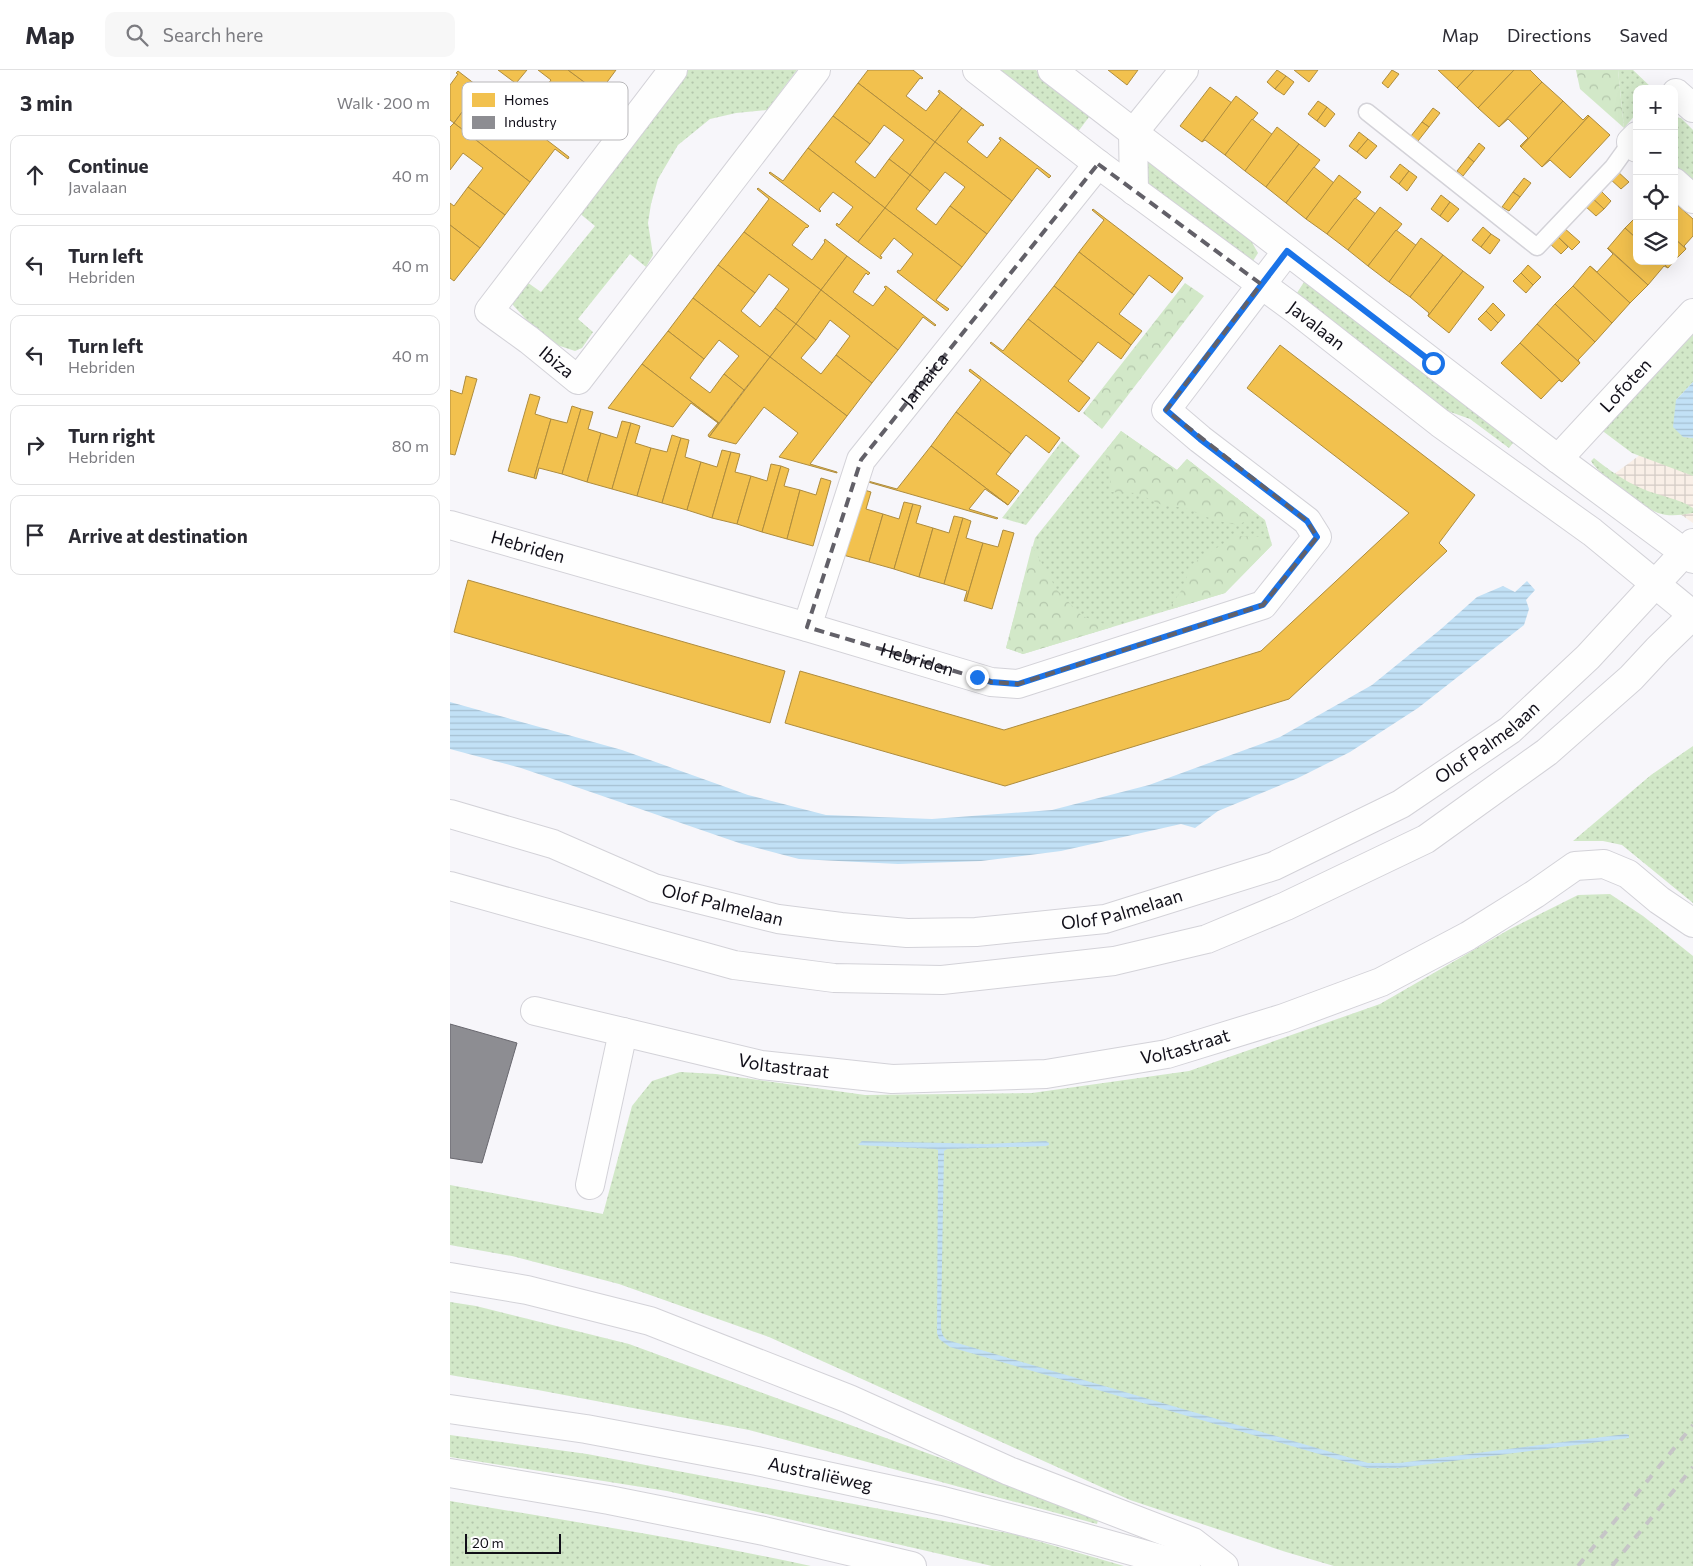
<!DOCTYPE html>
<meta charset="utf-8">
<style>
:root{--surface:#fff;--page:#f7f7f7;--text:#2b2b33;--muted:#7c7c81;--line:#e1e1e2}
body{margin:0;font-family:Commissioner,sans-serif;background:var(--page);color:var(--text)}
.controls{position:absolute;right:15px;top:15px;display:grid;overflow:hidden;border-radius:10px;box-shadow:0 5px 20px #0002}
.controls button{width:45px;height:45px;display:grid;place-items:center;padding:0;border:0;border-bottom:1px solid var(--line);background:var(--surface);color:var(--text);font:25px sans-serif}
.scale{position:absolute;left:15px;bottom:12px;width:96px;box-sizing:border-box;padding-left:5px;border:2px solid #110f19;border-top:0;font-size:14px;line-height:18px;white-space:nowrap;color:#110f19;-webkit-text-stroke:4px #fff;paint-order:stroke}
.stop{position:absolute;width:15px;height:15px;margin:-11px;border:4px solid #1a73e8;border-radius:50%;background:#fff}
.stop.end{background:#1a73e8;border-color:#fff;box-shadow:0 1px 5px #0008}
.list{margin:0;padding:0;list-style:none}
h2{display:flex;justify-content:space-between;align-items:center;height:65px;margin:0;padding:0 20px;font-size:21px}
h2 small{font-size:16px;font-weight:400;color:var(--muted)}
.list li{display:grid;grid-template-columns:32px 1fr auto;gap:15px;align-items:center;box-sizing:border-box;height:80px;margin:0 10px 10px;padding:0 10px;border:1px solid var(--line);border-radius:10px}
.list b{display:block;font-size:19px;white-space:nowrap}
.list p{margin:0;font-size:16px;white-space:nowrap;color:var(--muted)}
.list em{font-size:16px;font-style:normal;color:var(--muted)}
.icon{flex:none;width:28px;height:28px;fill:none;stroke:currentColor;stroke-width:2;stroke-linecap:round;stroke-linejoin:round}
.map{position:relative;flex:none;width:1243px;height:1496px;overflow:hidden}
header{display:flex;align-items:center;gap:30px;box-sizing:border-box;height:70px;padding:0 25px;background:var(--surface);border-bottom:1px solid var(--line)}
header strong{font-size:24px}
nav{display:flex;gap:28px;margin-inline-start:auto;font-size:18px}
.search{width:350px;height:45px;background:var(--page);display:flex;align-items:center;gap:12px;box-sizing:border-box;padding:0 18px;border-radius:10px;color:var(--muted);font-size:19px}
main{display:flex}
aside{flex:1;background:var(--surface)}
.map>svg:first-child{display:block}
.industrial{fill:url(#industrial-grid)}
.green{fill:url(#green-dots)}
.forest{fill:url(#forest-crowns)}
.water{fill:url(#water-rules)}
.homes{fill:#f2c14e;stroke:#ae8c3e}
.industry{fill:#8d8d92;stroke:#68676e}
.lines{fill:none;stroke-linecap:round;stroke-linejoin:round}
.lane-casing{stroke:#d3d2d8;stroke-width:19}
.street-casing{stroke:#d3d2d8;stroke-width:30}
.secondary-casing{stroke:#d3d2d8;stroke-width:30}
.primary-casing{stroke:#d3d2d8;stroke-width:30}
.lane{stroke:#fefefe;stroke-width:16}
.street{stroke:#fefefe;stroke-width:28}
.secondary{stroke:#fefefe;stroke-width:28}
.primary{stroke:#fefefe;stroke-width:28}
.rail{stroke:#c6c5c7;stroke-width:4;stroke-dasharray:9 9;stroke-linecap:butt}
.route{stroke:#1a73e8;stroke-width:6}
.marked{fill:none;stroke:#626068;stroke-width:4;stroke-dasharray:10 6;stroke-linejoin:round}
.labels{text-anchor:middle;stroke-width:5;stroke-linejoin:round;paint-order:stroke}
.street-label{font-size:18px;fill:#110f19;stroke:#fff}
.key{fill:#fff;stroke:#b8b7ba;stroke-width:1}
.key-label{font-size:14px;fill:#110f19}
</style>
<header>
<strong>Map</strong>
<div class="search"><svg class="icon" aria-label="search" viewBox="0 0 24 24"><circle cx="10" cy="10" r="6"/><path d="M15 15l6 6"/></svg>Search here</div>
<nav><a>Map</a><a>Directions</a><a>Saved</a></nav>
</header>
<main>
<aside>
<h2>3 min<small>Walk · 200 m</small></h2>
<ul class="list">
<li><svg class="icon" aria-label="ahead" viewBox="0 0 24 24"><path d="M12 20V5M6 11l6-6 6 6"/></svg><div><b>Continue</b><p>Javalaan</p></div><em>40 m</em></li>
<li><svg class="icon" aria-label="left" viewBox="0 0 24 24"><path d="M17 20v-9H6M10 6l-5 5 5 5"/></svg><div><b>Turn left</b><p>Hebriden</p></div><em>40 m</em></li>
<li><svg class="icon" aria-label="left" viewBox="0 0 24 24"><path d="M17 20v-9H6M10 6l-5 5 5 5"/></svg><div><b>Turn left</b><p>Hebriden</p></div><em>40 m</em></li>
<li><svg class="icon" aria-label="right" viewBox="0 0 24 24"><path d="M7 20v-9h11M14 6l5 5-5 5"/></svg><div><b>Turn right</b><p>Hebriden</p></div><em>80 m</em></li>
<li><svg class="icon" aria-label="arrive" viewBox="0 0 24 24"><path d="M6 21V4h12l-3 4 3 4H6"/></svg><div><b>Arrive at destination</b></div></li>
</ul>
</aside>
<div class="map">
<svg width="1243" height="1496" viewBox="0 0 1243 1496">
<defs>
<pattern id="industrial-grid" width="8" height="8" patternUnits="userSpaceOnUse" patternTransform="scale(1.25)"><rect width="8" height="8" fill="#f9efe7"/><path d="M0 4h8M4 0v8" fill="none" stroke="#d4ccc6"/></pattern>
<pattern id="green-dots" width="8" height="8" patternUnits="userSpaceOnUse" patternTransform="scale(1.25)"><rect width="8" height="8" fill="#d2e8c8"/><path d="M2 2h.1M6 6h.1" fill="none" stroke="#b3c6ab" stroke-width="1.8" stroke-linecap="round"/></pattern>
<pattern id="forest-crowns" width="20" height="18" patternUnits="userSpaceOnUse" patternTransform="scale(1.25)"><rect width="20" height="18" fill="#d2e8c8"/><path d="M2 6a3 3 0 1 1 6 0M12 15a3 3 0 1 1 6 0" fill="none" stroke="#b3c6ab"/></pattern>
<pattern id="water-rules" width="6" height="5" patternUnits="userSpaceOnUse" patternTransform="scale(1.25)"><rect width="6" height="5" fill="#c2e1f6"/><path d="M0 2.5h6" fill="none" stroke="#a6c0d2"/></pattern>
</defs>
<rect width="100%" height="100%" fill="#f7f6fa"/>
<polygon class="industrial" points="1243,346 1243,453 1220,437 1160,407"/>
<g class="green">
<polygon points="238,0 347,0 317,40 286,43 260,49 228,75 208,109 201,134 198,153 203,185 196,197 180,184 128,249 143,262 132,278 125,281 104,274 82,256 63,235 63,227 74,210 91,222 145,156 128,142"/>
<polygon points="546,0 586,0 642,43 627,63"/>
<polygon points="1168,0 1183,0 1203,19 1187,19 1187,43 1174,58"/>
<polygon points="1224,47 1231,48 1243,60 1243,117 1224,99"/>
<polygon points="688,82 792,155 808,183 803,191 795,191 700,119"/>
<polygon points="854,212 863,212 1067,368 1059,378 1020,349 981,335 845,226"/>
<polygon points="1243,260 1243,312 1226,330 1233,367 1243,368 1243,406 1182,383 1150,359"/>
<polygon points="671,361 727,400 737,389 815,450 822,475 775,523 573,584 556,578 585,468"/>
<polygon points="612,371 630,386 576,455 552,448"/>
<path d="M1144,388C1159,400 1174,411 1193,419C1209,426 1228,428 1243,438V443C1232,445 1219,447 1208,443C1192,437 1150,406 1141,391Z"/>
<polygon points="1243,676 1243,833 1172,775 1153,771 1123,771 1201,705"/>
<polygon points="1160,824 1193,846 1243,886 1243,1496 884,1496 836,1482 680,1430 319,1267 169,1214 62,1186 0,1175 0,1115 153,1144 182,1036 202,1011 230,1002 266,1004 415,1025 582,1023 739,1001 930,934 1060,859 1128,825"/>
<polygon points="0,1232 26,1236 179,1274 649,1446 647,1454 299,1360 88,1320 0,1305"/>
<polygon points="0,1365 137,1384 563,1464 674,1496 542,1496 217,1421 0,1387"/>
<path d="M0,1431C121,1451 241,1470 361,1496H0Z"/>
</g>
<g class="forest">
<polygon points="1126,0 1168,0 1174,58 1130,19"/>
<polygon points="735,213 754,226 652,359 633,343"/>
<polygon points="671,361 727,400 737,389 808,445 788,455 764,450 735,438 712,435 686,423 660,422 660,393 654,383"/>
<polygon points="785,466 809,467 822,475 775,523 718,540 735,515 739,496"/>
<polygon points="582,476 607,520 632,546 662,557 573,584 556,578"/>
</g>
<g class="water">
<polygon points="1243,312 1243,368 1233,367 1223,357 1226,330"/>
<polygon points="1077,511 1085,520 1076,530 1079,539 1074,555 968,638 900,682 848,708 768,741 745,758 731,754 611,781 531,791 448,794 349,789 292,774 71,698 0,679 0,632 172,680 298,725 376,745 482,749 602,740 699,715 830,667 922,615 991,559 1027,527 1053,516 1065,522"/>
<path d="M412,1071L536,1074L596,1071L599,1073V1075L596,1076L497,1079L494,1081L491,1251C491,1259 491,1265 497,1270L918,1393H949L1176,1364L1179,1365V1368L949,1398H917L500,1277L489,1269L487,1263L488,1080L485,1079L408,1075Z"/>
</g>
<g class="homes">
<polygon points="48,0 77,0 67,12 69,14 68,15"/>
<polygon points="88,0 118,0 149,23 123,56 136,66 135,67 84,28 85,26 87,28 101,10"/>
<polygon points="118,0 166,0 149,23"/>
<polygon points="418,0 463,0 473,8 472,9 470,8 456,26 476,41 490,23 488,22 489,20 512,38 485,72 408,13"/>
<polygon points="658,0 688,0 677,15"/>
<polygon points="827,0 836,6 825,19 817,12"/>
<polygon points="844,0 868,0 859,12"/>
<polygon points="942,0 949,4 938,18 932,13"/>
<polygon points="988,0 1024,0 1007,18"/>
<polygon points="1024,0 1064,0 1028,38 1007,18"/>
<polygon points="1064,0 1080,0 1092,12 1049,57 1028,38"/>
<polygon points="8,1 30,18 4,53 0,50 0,15 8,4 6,3"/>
<polygon points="836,6 844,12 834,25 825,19"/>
<polygon points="1092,12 1113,31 1071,77 1070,76 1078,68 1058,49 1049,57"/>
<polygon points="408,13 485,72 460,105 439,89 454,70 434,55 420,74 383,46"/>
<polygon points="760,17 782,33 752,72 730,56"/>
<polygon points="30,18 52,36 51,37 49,36 36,54 55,69 69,51 67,49 68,48 119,87 118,89 105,79 80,112 4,53"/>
<polygon points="786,26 808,43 775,85 755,70 752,72"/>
<polygon points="868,31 877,37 867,51 858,44"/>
<polygon points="1113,31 1133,50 1138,45 1139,46 1092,97 1071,77"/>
<polygon points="877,37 885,44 875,57 867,51"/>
<polygon points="512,38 534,55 533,56 531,55 517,72 537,88 551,70 549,69 550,67 601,106 599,108 587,98 562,131 485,72"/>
<polygon points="983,38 990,43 979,57 972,52"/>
<polygon points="383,46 420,74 405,92 425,108 439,89 460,105 435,138 358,78"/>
<polygon points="1139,46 1160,65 1120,108 1100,90 1092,97"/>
<polygon points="802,49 823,65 795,101 775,85"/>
<polygon points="972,52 979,57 968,71 961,66"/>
<polygon points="4,53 80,112 55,145 18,117 33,98 13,83 0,100 0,57"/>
<polygon points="827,57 849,74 816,117 795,101"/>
<polygon points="909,62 918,69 907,82 899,76"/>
<polygon points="918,69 927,76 916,89 907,82"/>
<polygon points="485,72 562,131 537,164 500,136 515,117 495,102 480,121 460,105"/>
<polygon points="1029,73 1035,78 1024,92 1018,87"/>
<polygon points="849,74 870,90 836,133 816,117"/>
<polygon points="358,78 435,138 408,172 386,155 387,153 389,155 403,137 383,122 369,139 371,141 370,142 319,103 320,102 333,111"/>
<polygon points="1018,87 1024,92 1013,106 1007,101"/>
<polygon points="950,94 959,101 949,114 940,107"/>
<polygon points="864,97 884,113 856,149 836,133"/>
<polygon points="1166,100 1179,112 1171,119 1159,108"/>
<polygon points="959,101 967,107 957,121 949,114"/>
<polygon points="460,105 480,121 466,139 486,155 500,136 537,164 512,197 435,138"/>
<polygon points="889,105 911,122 877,164 856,149"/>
<polygon points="1074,108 1081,113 1070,127 1063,122"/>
<polygon points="18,117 55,145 30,178 0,155 0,133 4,136"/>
<polygon points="308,118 359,156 357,158 356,157 342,175 362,190 375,172 374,171 375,169 397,186 371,220 294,162 319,129 307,119"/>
<polygon points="1149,119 1161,131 1154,139 1141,127"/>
<polygon points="1063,122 1070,127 1059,141 1052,137"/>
<polygon points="991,125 1000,132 990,146 981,139"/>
<polygon points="1141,127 1154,139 1146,146 1134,135"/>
<polygon points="905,128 926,144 898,180 877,164"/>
<polygon points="1000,132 1009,139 998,152 990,146"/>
<polygon points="1224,132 1243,149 1243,166 1234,176 1236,179 1224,168"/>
<polygon points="930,137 952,154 918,196 898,180"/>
<polygon points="435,138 512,197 486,230 499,239 497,241 447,202 448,200 450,201 463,184 444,168 430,186 432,187 431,189 408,172"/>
<polygon points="643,139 733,208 722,223 699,205 684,225 629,182 654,150 642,140"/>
<polygon points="1187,146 1187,169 1175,158"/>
<polygon points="0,155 30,178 4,211 0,208"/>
<polygon points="1033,157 1041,164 1031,177 1022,170"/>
<polygon points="1113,157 1130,172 1122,180 1106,165"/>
<polygon points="1175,158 1187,169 1187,191 1211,191 1218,198 1214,196 1198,215 1158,178"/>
<polygon points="946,160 967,176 939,212 918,196"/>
<polygon points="294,162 371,220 346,254 325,238 339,219 319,204 305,223 268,195"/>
<polygon points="1041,164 1050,170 1040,184 1031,177"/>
<polygon points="1106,165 1118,177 1111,184 1099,173"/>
<polygon points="971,168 993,185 960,227 939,212"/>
<polygon points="1224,168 1236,179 1224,191"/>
<polygon points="1157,178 1198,215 1180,233 1140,196 1147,202 1163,184"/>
<polygon points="629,182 684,225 669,244 692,261 681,275 604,216"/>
<polygon points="993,185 1013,201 978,246 979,243 960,227"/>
<polygon points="397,186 420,203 418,205 416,203 403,222 423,236 436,219 434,217 436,216 486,255 485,256 473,247 448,280 371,220"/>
<polygon points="1211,191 1224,191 1218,198"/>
<polygon points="268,195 305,223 291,241 310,257 325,238 346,254 320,287 243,228"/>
<polygon points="1078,195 1091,207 1083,215 1071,203"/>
<polygon points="1140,196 1180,233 1162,253 1123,216"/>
<polygon points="1013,201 1034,217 999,263 978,246"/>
<polygon points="1071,203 1083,215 1076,223 1063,211"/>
<polygon points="604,216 681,275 671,289 648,272 633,292 578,249"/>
<polygon points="1123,216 1162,253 1145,272 1105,234"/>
<polygon points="371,220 448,280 422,313 386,285 400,266 380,250 366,270 346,254"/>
<polygon points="243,228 320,287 294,320 274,304 289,286 269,270 254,289 218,261"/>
<polygon points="1043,233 1055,245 1048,253 1036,241"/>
<polygon points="1105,234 1145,272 1128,290 1130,293 1087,254"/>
<polygon points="1036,241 1048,253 1041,261 1028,249"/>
<polygon points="578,249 633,292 618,311 640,328 629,342 540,273 541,272 553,281"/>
<polygon points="346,254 366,270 351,288 371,304 386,285 422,313 397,346 320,287"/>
<polygon points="1087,254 1130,293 1112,312 1070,273"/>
<polygon points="218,261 254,289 240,308 260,323 274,304 294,320 269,353 192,294"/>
<polygon points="1070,273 1112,312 1109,310 1091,329 1051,293"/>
<polygon points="830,275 1025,425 989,473 997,481 839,629 555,716 335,653 350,601 554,660 811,581 959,443 797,318"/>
<polygon points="320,287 397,346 360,394 387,402 387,403 329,387 348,363 314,337 286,374 259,367"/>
<polygon points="192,294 269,353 259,367 258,365 268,353 241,333 223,357 158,338"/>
<polygon points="520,299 610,368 599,383 576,365 561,384 506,342 531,310 519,301"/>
<polygon points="16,306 27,309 5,385 0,384 0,320 12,324"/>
<polygon points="80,324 90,327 85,344 101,349 84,408 58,401"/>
<polygon points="122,336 131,339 112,404 89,398 86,409 84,408 101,349 117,353"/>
<polygon points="131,339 143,342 138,359 151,363 137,412 112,404"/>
<polygon points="506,342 561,384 546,404 569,421 558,435 481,376"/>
<polygon points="172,351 181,353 162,419 137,412 151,363 167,368"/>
<polygon points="181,353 190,356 185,373 201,378 187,426 162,419"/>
<polygon points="222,365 231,368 212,433 187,426 201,378 217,382"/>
<polygon points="231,368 239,370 235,387 251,392 237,440 212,433"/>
<polygon points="481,376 558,435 535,419 519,439 548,448 547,449 418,412 418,411 447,419"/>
<polygon points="272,380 281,382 262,448 237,440 251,392 267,397"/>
<polygon points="281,382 290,384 285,402 301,406 287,454 262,448"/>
<polygon points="321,394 331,396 312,462 287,454 301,406 317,411"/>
<polygon points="331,396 339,399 334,416 350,420 337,469 312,462"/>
<polygon points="371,408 381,411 363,476 337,469 350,420 366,425"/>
<polygon points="411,419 421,422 416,439 433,444 419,492 393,485"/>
<polygon points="454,432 463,434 444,499 419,492 433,444 449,449"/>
<polygon points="463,434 471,436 466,453 483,458 469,507 444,499"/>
<polygon points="504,446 513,448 494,514 469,507 483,458 499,463"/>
<polygon points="513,448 521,451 516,468 533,473 516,531 514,531 517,521 494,514"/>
<polygon points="553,460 564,463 542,539 516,531 533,473 548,477"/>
<polygon points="18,510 335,601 320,653 4,562"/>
</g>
<polygon class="industry" points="0,954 67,973 32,1093 0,1088"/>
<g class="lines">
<defs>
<polyline id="lane" points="917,42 1087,177 1163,97 1181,72"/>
<g id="street">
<path id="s1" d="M223,0L39,241L79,270L128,310L366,0"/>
<path id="s2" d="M527,0L648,94L846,240L990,353L1142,462L1243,545"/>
<polyline points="602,0 1108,389 1243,489"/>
<polyline points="1224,26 1226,23 1243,38"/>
<polyline points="1187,66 1181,72 1187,78"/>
<polyline points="1224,112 1243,129"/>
<polyline points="684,121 683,63 734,0"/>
<path id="s3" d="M1108,389L1243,243"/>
<path id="s4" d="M0,455L357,557L541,612L568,614L813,535L867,467L857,451L750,369L716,340L837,181"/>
<path id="s5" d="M357,557L411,390L648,94"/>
<path id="s6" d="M85,941L311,995L442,1009L596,1004L717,984L834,948L931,912L1018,866L1085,824L1125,796L1154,794L1178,804L1209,830L1243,853"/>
<polyline points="140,1115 173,962"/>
</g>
<g id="secondary">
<path id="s7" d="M0,744L103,774L204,818L328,849L391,857L457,863L526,862L655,849L824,796L951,734L1060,660L1138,587L1243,473"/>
<polyline points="0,816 284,895 384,908 492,910 664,891 757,869 836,836 976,769 1097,682 1181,608 1208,579 1243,545"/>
</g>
<g id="primary">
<polyline points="0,1207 77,1220 200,1251 399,1329 559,1401 743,1472 774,1496"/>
<path id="s8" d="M0,1339L136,1359L307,1391L493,1431L610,1461L736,1496"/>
<polyline points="0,1403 159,1430 314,1461 462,1496"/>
</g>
</defs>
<use href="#lane" class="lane-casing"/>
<use href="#street" class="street-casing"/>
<use href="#secondary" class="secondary-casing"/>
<use href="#primary" class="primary-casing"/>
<use href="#lane" class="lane"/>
<use href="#street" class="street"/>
<use href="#secondary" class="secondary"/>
<use href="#primary" class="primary"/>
<g class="rail">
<polyline points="1128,1496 1243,1355"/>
<polyline points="1162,1496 1243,1397"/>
</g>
</g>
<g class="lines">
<polyline class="route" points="527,607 541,612 568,614 813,535 867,467 857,451 750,369 716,340 837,181 983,293"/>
</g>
<path class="marked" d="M648,94L811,214L716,340L857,451L867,467L813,535L568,614L541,612L357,557L411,390Z"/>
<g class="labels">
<g class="street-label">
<text dy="6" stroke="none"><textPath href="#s2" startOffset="425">Javalaan</textPath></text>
<text dy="6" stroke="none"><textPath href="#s1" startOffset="388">Ibiza</textPath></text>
<text dy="6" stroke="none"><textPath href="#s5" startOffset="278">Jamaica</textPath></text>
<text dy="6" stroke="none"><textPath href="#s3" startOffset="100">Lofoten</textPath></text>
<text dy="6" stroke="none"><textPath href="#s4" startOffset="81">Hebriden</textPath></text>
<text dy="6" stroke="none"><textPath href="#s4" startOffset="486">Hebriden</textPath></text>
<text dy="6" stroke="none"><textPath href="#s7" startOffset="1098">Olof Palmelaan</textPath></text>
<text dy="6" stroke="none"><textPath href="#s7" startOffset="288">Olof Palmelaan</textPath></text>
<text dy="6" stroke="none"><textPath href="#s7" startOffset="692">Olof Palmelaan</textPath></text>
<text dy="6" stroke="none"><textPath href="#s6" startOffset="660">Voltastraat</textPath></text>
<text dy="6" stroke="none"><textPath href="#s6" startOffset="255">Voltastraat</textPath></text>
<text dy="6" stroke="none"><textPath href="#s8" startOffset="376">Australiëweg</textPath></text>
</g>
</g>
<rect x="12" y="12" width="166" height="58" rx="8" class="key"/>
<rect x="22" y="23" width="23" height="14" fill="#f2c14e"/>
<rect x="22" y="46" width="23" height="13" fill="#8d8d92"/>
<g class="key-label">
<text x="54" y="35">Homes</text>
<text x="54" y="57">Industry</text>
</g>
</svg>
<div class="controls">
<button>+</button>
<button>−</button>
<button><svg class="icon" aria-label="locate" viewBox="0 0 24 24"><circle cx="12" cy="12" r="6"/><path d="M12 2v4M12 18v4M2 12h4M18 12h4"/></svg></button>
<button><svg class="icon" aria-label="layers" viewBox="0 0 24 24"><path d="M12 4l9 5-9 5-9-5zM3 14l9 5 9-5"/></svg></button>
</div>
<div class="scale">20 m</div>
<div class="stop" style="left:983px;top:293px"></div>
<div class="stop end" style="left:527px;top:607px"></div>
</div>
</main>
